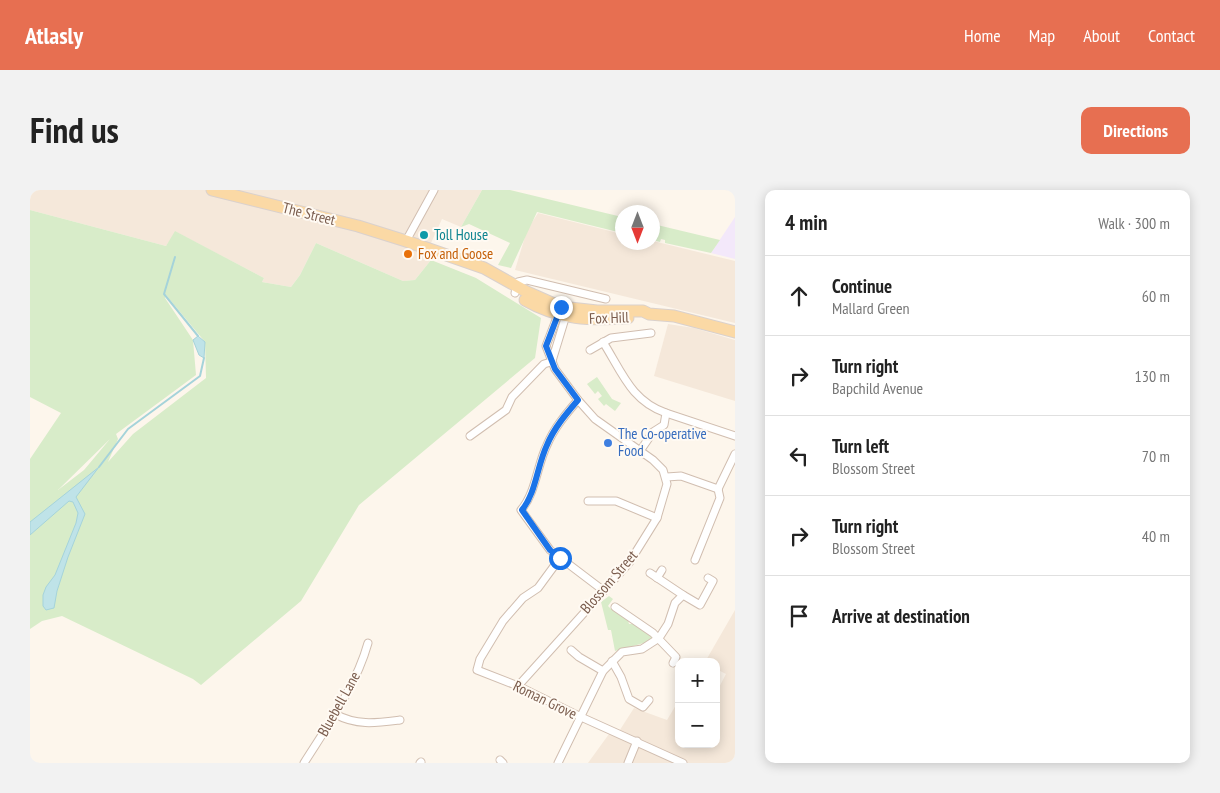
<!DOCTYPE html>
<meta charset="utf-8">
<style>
:root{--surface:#fff;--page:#f2f2f2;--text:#222;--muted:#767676;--line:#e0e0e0;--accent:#e76f51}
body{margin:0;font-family:"PT Sans Narrow",sans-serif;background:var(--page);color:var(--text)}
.controls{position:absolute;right:15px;bottom:15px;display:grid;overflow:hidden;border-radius:10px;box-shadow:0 2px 12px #0003}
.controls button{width:45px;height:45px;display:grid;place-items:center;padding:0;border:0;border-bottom:1px solid var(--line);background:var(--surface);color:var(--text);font:25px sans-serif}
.compass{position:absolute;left:585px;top:15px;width:45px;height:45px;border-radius:50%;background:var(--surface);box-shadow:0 2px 12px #0003;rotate:180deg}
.stop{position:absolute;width:15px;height:15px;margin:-11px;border:4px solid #1a73e8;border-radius:50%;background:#fff}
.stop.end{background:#1a73e8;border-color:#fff;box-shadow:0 1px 5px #0008}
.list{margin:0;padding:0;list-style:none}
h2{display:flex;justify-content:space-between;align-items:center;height:65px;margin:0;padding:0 20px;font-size:21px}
h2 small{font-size:16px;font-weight:400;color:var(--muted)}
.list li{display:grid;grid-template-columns:32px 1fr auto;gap:15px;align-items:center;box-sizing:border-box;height:80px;padding:0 20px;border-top:1px solid var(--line)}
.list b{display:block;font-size:19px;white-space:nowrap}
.list p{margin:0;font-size:16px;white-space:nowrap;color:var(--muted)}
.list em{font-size:16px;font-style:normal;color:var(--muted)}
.icon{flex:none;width:28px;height:28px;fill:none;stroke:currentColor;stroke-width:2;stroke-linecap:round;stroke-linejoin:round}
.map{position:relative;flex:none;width:705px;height:573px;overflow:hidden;border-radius:10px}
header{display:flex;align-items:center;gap:30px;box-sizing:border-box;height:70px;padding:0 25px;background:var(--accent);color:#fff}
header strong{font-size:24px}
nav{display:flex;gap:28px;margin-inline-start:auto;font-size:18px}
.intro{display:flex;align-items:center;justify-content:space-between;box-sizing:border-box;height:120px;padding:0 30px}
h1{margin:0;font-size:35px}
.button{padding:12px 22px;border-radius:10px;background:var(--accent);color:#fff;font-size:18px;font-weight:700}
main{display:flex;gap:30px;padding:0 30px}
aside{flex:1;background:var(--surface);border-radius:10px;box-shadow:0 2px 12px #0003}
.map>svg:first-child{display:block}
.residential{fill:#f5e8da}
.education{fill:#f3e8fa}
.green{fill:#d8ecc9;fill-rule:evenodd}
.water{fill:#bfe3e8;stroke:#a5d3da}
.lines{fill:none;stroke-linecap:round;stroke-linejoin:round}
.stream{stroke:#a5d3da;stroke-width:2}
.minor-casing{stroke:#d1beb0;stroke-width:9}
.primary-casing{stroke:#dad1cd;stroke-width:13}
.minor{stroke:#fff;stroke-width:7}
.primary{stroke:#fbd9a5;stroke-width:11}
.route{stroke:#1a73e8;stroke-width:6}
.culture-dot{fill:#0f9aa8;stroke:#fffaf3;stroke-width:2}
.food-dot{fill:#e8710a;stroke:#fffaf3;stroke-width:2}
.shop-dot{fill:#3f7fe0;stroke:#fffaf3;stroke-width:2}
.labels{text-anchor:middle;stroke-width:4;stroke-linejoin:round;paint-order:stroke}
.street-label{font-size:15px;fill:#7a5c4d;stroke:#fffaf3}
.culture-label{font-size:15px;fill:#0d838f;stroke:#fffaf3;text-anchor:start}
.food-label{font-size:15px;fill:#c56008;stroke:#fffaf3;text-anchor:start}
.shop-label{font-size:15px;fill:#366cbe;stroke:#fffaf3;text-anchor:start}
</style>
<header>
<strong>Atlasly</strong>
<nav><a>Home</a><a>Map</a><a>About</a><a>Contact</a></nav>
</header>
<div class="intro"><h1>Find us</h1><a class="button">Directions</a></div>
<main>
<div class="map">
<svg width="705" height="573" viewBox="0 0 705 573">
<rect width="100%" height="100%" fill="#fdf6ec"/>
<g class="residential">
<polygon points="0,0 452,0 431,37 412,29 401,53 401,70 385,90 373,91 286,53 270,85 261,97 232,92 234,88 146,42 136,56 0,20"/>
<polygon points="508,23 592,44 592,52 623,51 705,71 705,133 485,80 497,40"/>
<polygon points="638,134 664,138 705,150 705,211 624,186"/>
<polygon points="705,420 705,573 558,573 579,544 586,546 604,518 637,530 649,510 649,554 686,554 686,503 696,484 686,479 686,472 675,472"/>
</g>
<polygon class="education" points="705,27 705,69 681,63"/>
<g class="green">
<polygon points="452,0 480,0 592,27 592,43 507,22 481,78 468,75 480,53 439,34 431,37"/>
<path d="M0,20L136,56L145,41L234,88L232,92L261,97L270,85L286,53L373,91L385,90L401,70L446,88L511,128L505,168L329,315L271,411L171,495L163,489L32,426L12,431L0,439V269L31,223L0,207ZM136,105L175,152L176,188L103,244L78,272L88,249L86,244L166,185L163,150L135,108ZM80,249L54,280L28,300Z"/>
<polygon points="623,34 690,50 681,63 635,53 635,50 631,49 630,52 623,50"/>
<polygon points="567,187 582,209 591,213 585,221 576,214 574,216 568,209 572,206 568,201 565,204 557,194"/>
<polygon points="579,406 583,409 578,416 580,418 598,430 599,434 605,434 623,447 621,451 585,461 581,440 578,440 571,412"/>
</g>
<g class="water">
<polygon points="168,146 175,152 174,168 169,165 163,150"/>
<polygon points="69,277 46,307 55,324 38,367 27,401 24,418 16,420 13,416 13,405 16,397 25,385 46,333 48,323 43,312 39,311 0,345 0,332"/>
</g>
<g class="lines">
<g class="stream">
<polyline points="145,67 134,104 168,146"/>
<polyline points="69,277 98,239 170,186 174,168"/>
</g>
<defs>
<g id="minor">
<polyline points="376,51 404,0"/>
<polyline points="485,103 488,92 497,90 576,109"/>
<path d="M573,152C592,182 601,211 636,223L634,235L623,242L610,261"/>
<polyline points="560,160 581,148 621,143"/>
<polyline points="522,171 537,122"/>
<path d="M548,210C536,224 524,238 517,255C507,275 506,303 491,320L520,360L574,401"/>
<polyline points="636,223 705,246"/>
<polyline points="440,246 476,220 482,207 514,174 521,172"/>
<polyline points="637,287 651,286 688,299"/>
<polyline points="688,299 705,264"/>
<polyline points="558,311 586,311 627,328"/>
<polyline points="530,368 508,398 493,408 473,431 450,469 447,480 488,496 551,527 653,573"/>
<polyline points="665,370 690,308 688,299"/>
<polyline points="627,388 632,380"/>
<polyline points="653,405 670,415 683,391 678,388"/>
<polyline points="585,417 623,443 646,467 643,473"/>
<polyline points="541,460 549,467 573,481"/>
<polyline points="582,471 591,487 599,509 613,517 619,510"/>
<polyline points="488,496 599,373 627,328 637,294 633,280 623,270 565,229 548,210 525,179 516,156 529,122"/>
<path d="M305,524C327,536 346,533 370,530"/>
<polyline points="470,570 473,573"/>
<path d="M274,573C298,535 326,496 338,453"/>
<polyline points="390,573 391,572"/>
<polyline points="528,573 573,481 592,462 612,459 629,448 638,434 645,413 653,405 620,383"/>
<polyline points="598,573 607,551"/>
</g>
<g id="primary">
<polyline points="182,0 328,36 376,51 454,78 497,102 531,117 567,121 613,121 619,124 644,126 705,142"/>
<path d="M495,110C530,130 559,130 598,128"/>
</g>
</defs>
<use href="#minor" class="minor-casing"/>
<use href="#primary" class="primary-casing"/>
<use href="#minor" class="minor"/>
<use href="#primary" class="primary"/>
</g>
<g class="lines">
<path class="route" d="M530,368L520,360L492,320C506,303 507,276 517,255C524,238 536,224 548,210L525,179L516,156L531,117"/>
</g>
<circle class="culture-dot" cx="394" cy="45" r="5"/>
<circle class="food-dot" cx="378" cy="64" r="5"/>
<circle class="shop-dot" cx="578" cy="253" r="5"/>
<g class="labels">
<g class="street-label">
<text transform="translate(279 24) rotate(14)" y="5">The Street</text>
<text transform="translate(579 128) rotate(-2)" y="5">Fox Hill</text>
<text transform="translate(579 392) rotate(-49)" y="5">Blossom Street</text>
<text transform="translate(515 510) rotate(26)" y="5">Roman Grove</text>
<text transform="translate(309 514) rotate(-61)" y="5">Bluebell Lane</text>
</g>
<g class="culture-label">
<text x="404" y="50">Toll House</text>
</g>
<g class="food-label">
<text x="388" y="69">Fox and Goose</text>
</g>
<g class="shop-label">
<text x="588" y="249">The Co-operative<tspan x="588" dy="17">Food</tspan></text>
</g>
</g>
</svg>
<div class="controls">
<button>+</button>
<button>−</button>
</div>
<svg class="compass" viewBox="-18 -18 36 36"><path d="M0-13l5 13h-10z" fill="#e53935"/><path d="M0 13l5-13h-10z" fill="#767676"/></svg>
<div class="stop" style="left:530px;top:368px"></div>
<div class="stop end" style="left:531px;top:117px"></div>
</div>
<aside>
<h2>4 min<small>Walk · 300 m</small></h2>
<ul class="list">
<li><svg class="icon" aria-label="ahead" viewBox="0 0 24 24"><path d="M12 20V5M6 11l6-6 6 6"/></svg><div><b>Continue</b><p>Mallard Green</p></div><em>60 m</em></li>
<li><svg class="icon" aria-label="right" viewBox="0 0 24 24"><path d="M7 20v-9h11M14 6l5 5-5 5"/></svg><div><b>Turn right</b><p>Bapchild Avenue</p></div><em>130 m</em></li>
<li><svg class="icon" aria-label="left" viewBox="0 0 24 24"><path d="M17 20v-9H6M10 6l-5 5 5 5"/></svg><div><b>Turn left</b><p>Blossom Street</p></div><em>70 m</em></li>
<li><svg class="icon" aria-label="right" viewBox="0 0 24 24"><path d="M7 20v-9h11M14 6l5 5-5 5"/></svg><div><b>Turn right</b><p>Blossom Street</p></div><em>40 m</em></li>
<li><svg class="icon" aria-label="arrive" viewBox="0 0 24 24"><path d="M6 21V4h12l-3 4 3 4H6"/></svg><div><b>Arrive at destination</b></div></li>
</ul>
</aside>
</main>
